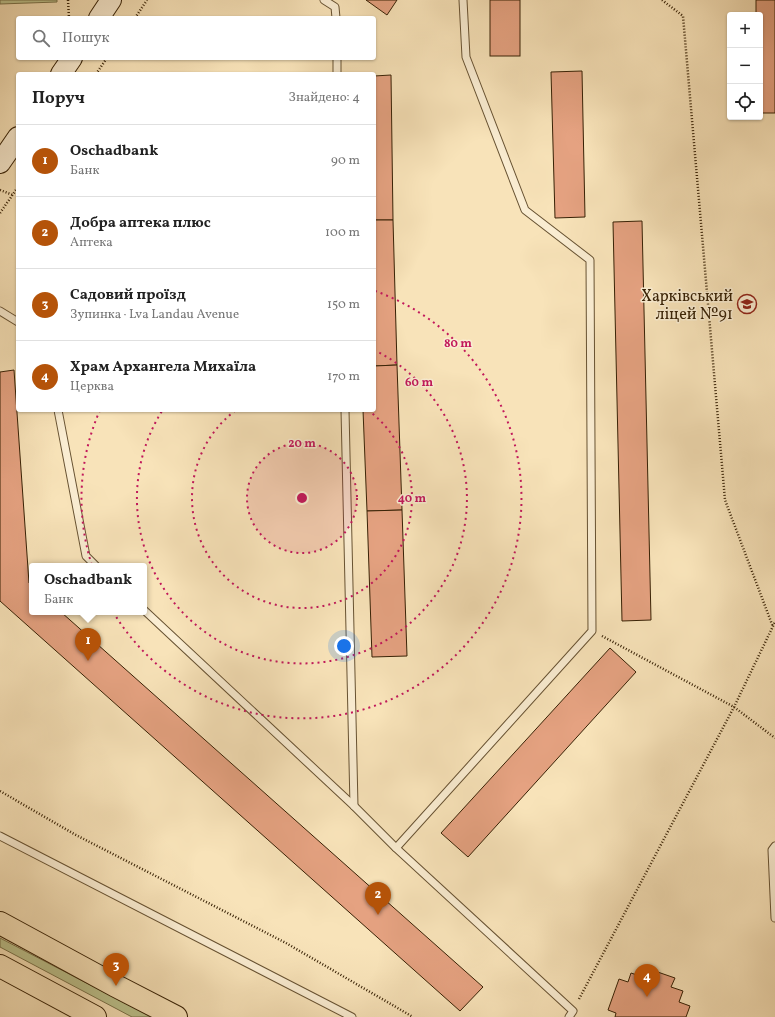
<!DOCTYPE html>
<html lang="uk">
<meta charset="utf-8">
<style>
:root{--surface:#fff;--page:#f2f2f2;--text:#222;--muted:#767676;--line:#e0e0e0;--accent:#b45309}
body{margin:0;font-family:Vollkorn,serif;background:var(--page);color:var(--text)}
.controls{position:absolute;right:12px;top:12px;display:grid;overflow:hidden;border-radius:4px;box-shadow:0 1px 3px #0004}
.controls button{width:36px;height:36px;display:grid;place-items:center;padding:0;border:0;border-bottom:1px solid var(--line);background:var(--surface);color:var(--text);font:20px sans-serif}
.you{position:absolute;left:344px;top:646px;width:14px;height:14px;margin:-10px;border:3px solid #fff;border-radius:50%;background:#1a73e8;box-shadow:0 0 0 6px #1a73e833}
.badge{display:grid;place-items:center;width:26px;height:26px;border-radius:50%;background:var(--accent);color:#fff;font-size:13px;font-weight:700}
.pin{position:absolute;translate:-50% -33px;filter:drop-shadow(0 1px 2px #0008)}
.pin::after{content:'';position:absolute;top:21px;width:14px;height:12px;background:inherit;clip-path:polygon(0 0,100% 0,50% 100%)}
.popup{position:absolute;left:29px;top:563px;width:118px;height:52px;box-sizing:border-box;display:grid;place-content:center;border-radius:4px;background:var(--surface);filter:drop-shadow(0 1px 3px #0005);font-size:13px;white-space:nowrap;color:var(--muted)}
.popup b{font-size:15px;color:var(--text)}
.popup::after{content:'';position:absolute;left:50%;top:100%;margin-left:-8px;border:8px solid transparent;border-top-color:var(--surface)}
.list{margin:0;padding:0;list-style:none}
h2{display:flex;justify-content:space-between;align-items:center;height:52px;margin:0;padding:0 16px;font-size:17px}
h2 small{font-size:13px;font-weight:400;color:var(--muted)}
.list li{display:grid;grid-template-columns:26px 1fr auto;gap:12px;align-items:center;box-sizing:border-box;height:72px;padding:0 16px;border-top:1px solid var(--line)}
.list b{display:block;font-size:15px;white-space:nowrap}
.list p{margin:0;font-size:13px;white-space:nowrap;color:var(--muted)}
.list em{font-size:13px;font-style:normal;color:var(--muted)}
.icon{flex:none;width:22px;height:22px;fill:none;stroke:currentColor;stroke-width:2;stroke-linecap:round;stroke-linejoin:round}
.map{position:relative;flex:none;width:775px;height:1017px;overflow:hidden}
.search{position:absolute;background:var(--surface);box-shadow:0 1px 3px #0004;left:16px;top:16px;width:360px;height:44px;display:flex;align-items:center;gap:10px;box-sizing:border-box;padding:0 14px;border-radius:4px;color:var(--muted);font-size:15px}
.panel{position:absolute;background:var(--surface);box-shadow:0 1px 3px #0004;left:16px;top:72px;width:360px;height:340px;border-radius:4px}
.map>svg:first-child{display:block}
.green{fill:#bdc48f;stroke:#7a724a}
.building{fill:#e5a281;stroke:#372105}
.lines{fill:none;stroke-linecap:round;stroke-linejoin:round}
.lane-casing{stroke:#675232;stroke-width:9}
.secondary-casing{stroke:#372105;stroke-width:22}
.primary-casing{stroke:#372105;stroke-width:24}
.path{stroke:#372105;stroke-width:2.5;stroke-dasharray:1 2;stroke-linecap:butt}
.lane{stroke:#faedd2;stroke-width:7}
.secondary{stroke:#faedd2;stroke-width:20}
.primary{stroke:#f8e3b9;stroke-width:22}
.ring{fill:none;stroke:#c2185b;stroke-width:2;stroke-dasharray:2 4}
.labels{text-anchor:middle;stroke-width:3;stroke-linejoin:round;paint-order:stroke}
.poi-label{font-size:16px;fill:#372105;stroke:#faedd2;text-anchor:end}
.centre{fill:#c2185b;stroke:#faedd2;stroke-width:2}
.ring-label{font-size:12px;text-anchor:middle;font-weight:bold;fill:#c2185b;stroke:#faedd2;stroke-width:3;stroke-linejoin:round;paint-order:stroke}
</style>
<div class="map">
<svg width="775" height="1017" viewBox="0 0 775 1017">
<rect width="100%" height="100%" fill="#f8e3b9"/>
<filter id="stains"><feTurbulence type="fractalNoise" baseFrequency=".005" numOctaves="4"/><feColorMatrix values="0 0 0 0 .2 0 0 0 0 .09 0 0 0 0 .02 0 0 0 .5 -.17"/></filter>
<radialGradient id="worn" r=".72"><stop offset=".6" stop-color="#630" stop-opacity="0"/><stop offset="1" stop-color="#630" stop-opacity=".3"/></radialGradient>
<g class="green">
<polygon points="0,0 57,0 57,2 0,4"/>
<polygon points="0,938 152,1017 132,1017 0,947"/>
</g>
<g class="building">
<polygon points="366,0 397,0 387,15"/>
<rect x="490" y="0" width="30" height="56"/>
<polygon points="756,0 775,0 775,113 760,113 760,15 756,15"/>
<polygon points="582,71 585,217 555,218 551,72"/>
<polygon points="391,75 393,220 374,220 374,76"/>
<polygon points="374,220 393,220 397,365 374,366"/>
<polygon points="642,221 651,620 622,621 613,222"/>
<polygon points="397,365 402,510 367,511 363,410 374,410 374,366"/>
<polygon points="14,370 29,583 32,586 32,612 61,612 483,987 460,1011 0,601 0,372"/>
<polygon points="402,510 407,656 372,657 367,511"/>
<polygon points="610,648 636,672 468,857 441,833"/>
<polygon points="646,968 675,978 671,987 683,991 679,1002 690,1006 686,1017 615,1017 616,1013 608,1010 619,979 628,982 631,973 643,977"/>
</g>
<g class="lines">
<defs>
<g id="lane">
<polyline points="324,0 335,7 336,18"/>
<polyline points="337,58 337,74"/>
<polyline points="0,311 18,322"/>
<polyline points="58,410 86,556 96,566"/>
<polyline points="345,410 354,806"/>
<polyline points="144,610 354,806 396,848 573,1011 569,1017"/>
<polyline points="0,836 352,1017"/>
<polyline points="775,846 772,850 775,918"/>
<polyline points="396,848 592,631 590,260 525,210 466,57 463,0"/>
</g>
<g id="secondary">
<polyline points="99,18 111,0"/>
<polyline points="61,74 72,58"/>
<polyline points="0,163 18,137"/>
</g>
<g id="primary">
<polyline points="0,923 116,986 176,1017"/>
<polyline points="0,966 95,1017"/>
</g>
</defs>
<use href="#lane" class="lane-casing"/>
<use href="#secondary" class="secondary-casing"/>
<use href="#primary" class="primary-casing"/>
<g class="path">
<polyline points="68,0 69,18"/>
<polyline points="662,0 683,16 725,500 773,627"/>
<polyline points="135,18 147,0"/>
<polyline points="96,74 107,58"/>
<polyline points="0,190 13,195"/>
<polyline points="0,213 18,187"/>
<polyline points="602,636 734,707 775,738"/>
<polyline points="0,791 74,834 286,943 413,1017"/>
<polyline points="579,999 734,707 775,622"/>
</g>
<use href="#lane" class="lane"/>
<use href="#secondary" class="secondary"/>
<use href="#primary" class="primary"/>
</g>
<circle cx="302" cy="498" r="55" fill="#c2185b" fill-opacity=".12"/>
<g class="ring">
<circle cx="302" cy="498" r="55"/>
<path d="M368 410A110 110 0 1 1 236 410"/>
<path d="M374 350A165 165 0 1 1 162 411"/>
<path d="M375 291A220 220 0 1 1 100 410"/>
</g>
<defs>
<symbol id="school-ring" viewBox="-11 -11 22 22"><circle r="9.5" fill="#faedd2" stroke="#8f2418" stroke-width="1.5"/><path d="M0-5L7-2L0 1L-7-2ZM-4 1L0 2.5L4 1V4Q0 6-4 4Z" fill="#8f2418"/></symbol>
</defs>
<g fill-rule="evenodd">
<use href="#school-ring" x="736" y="293" width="22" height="22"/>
</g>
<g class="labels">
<g class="poi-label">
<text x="733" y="301">Харківський<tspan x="733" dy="18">ліцей №91</tspan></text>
</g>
</g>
<circle cx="302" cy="498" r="6" class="centre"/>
<g class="ring-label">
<text x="458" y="347">80 m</text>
<text x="419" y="386">60 m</text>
<text x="302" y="447">20 m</text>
<text x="412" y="502">40 m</text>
</g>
<rect width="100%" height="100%" filter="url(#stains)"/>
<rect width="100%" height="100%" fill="url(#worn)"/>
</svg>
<div class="controls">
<button>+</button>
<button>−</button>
<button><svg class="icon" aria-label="locate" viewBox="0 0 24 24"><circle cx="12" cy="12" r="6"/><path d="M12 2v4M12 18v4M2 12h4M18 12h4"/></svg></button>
</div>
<div class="you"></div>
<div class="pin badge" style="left:88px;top:661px">1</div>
<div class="popup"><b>Oschadbank</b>Банк</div>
<div class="pin badge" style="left:378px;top:915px">2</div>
<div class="pin badge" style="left:116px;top:986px">3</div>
<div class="pin badge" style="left:647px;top:997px">4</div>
<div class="search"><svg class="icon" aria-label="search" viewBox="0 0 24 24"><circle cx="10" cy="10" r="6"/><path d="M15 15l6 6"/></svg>Пошук</div>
<section class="panel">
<h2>Поруч<small>Знайдено: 4</small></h2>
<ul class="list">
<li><span class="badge">1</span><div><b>Oschadbank</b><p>Банк</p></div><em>90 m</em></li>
<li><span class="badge">2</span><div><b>Добра аптека плюс</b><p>Аптека</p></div><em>100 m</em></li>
<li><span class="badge">3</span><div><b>Садовий проїзд</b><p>Зупинка · Lva Landau Avenue</p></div><em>150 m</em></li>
<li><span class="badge">4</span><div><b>Храм Архангела Михаїла</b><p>Церква</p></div><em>170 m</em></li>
</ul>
</section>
</div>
